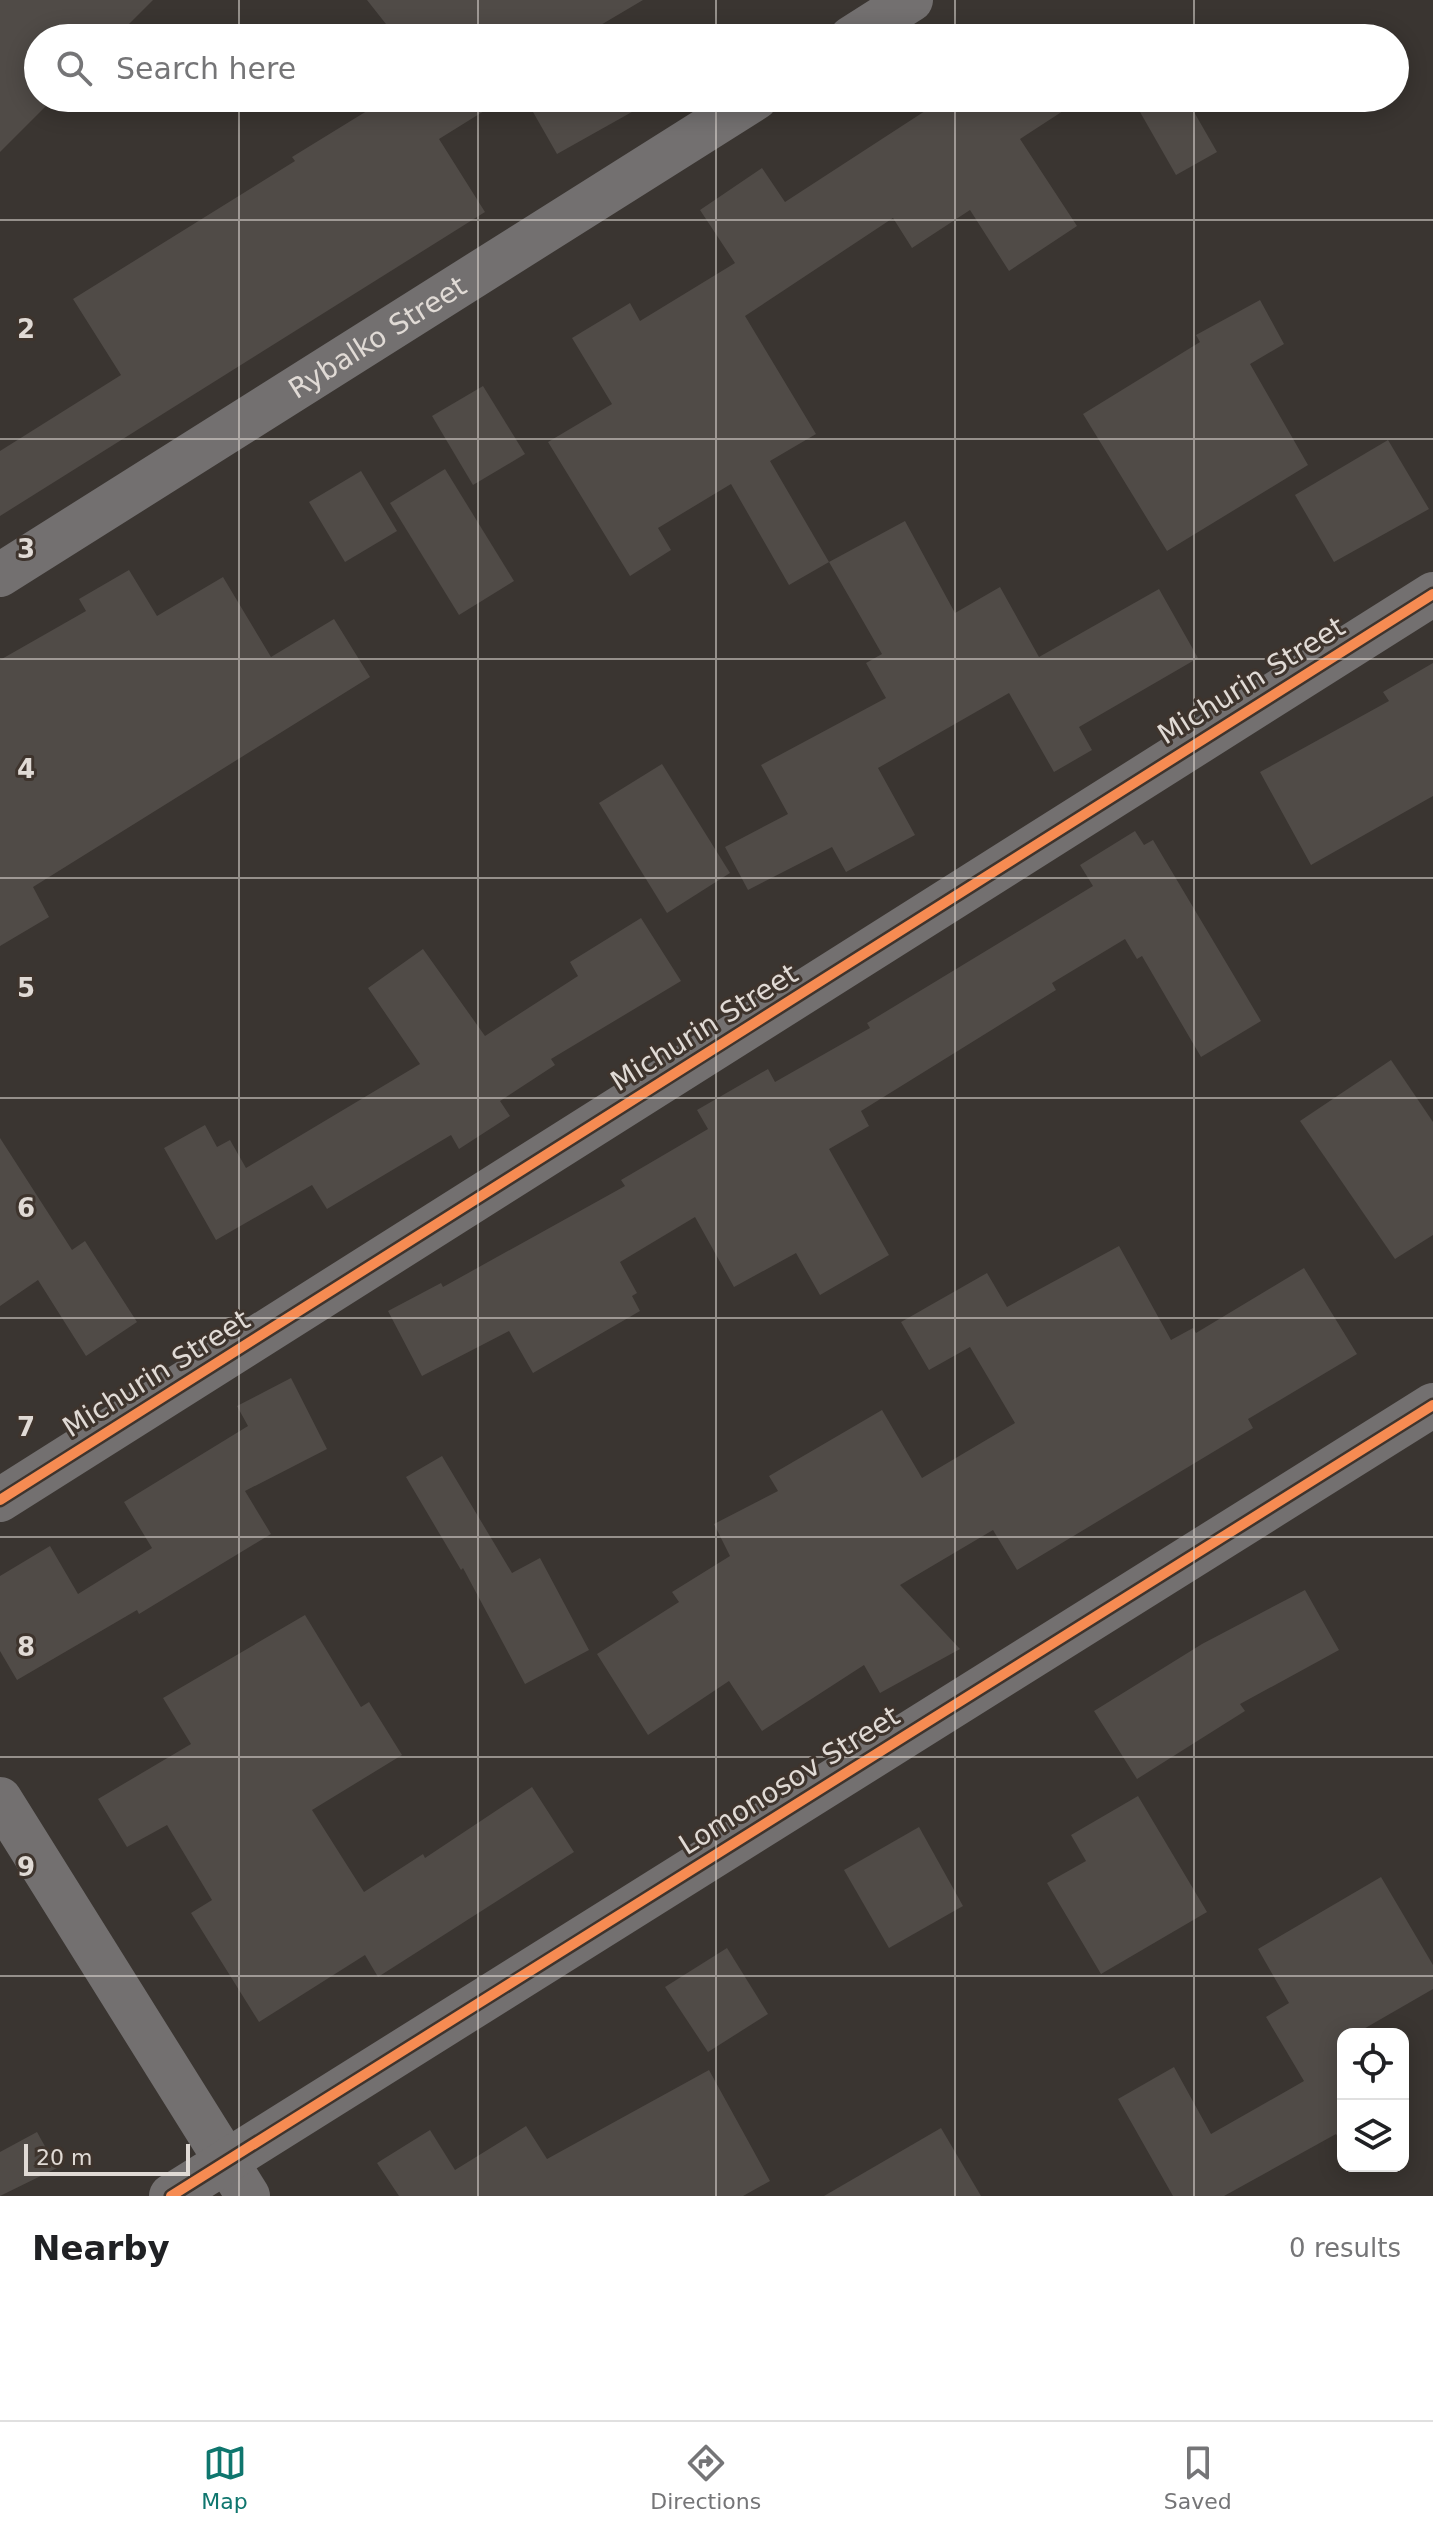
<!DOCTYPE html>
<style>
:root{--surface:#fff;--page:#f6f6f6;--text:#202124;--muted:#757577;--line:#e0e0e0;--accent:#0f766e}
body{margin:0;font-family:"DejaVu Sans",sans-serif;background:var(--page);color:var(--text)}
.controls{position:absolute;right:24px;bottom:24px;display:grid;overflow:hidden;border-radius:16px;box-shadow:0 4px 20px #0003}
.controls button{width:72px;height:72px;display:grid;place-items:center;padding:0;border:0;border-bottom:2px solid var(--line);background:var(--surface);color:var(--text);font:40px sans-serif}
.scale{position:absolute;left:24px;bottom:20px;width:166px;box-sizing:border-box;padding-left:8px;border:4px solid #e0dad5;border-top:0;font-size:22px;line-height:28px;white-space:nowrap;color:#e0dad5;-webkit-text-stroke:6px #3e342d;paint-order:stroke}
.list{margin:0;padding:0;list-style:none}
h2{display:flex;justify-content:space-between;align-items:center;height:104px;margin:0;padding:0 32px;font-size:34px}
h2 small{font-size:26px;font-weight:400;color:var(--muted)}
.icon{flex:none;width:44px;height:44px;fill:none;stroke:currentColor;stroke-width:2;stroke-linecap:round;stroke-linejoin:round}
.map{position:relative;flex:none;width:1433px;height:2196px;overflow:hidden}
.search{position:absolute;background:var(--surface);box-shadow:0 4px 20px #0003;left:24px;right:24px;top:24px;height:88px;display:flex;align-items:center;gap:20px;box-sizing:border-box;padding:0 28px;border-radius:44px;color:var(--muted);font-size:30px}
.sheet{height:224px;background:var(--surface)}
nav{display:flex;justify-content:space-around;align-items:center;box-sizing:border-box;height:112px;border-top:2px solid var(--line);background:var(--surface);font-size:22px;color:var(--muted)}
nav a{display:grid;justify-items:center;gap:4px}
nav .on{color:var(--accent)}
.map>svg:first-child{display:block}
.building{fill:#504b47}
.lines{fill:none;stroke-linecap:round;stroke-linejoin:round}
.minor{stroke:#737070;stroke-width:44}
.cycleway-casing{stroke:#3e342d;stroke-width:15}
.cycleway{stroke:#f68b52;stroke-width:10}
.grid{fill:none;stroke:#e0dad5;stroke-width:2;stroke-opacity:0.55}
.labels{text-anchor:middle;stroke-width:6;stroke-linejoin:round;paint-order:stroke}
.street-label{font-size:28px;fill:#e0dad5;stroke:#3e342d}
.grid-label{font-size:26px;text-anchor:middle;font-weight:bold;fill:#e0dad5;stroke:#3e342d;stroke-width:6;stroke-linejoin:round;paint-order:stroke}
</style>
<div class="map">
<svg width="1433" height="2196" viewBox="0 0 1433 2196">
<rect width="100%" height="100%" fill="#3a3531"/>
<g class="building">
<polygon points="0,0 153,0 115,38 38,38 38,98 54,98 0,152"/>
<polygon points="367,0 643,0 594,29 599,38 397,38"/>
<polygon points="388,98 505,98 439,139 485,212 0,516 0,451 121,375 73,299 295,161 292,157"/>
<polygon points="525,98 634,98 639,108 557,154"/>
<polygon points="945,98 1083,98 1020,139 1077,226 1009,271 970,210 912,248 893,218 745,316 816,434 770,461 829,562 789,585 731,484 658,528 671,550 630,576 548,442 612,404 572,338 630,303 640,321 735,263 700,210 762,168 785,202"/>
<polygon points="1132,98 1186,98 1217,152 1176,175"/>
<polygon points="1260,300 1284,344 1250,364 1308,465 1167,551 1083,414 1200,342 1196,335"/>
<polygon points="483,386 525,454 473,485 432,416"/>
<polygon points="1388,440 1429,509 1334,562 1295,495"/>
<polygon points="445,469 514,581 459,615 390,503"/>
<polygon points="361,471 397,531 345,562 309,502"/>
<polygon points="905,521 955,613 1000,587 1039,657 1159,589 1198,658 1079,727 1092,750 1054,772 1009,693 878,768 915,835 846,872 832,847 748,890 725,847 788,814 761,765 886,698 866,663 882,654 829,562"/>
<polygon points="129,570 157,616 223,577 271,657 334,619 370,677 33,887 49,917 0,946 0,660 86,611 79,599"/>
<polygon points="1433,663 1433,796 1311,865 1260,772 1389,701 1383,692"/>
<polygon points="662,764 730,873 667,913 599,803"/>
<polygon points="1135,831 1144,845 1153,840 1261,1021 1201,1057 1142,956 1137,959 1125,939 1052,983 1056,990 861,1111 869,1126 829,1149 889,1255 820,1295 796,1253 734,1287 695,1217 620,1262 637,1293 632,1296 640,1311 533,1373 509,1331 422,1376 388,1311 441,1283 443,1287 625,1186 621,1180 708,1129 697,1110 768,1069 775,1082 870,1028 867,1023 1093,886 1080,865"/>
<polygon points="641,918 681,981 551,1059 555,1065 500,1101 510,1116 459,1149 451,1135 327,1209 312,1185 216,1240 164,1148 205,1125 217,1147 230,1140 246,1168 420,1064 368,988 423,949 485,1036 578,976 570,962"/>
<polygon points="1391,1060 1433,1122 1433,1235 1395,1259 1300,1121"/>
<polygon points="0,1138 72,1250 85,1241 137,1322 86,1356 38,1280 0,1306"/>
<polygon points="1119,1246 1171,1340 1193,1328 1196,1333 1304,1268 1357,1354 1248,1419 1253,1428 1017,1570 993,1530 900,1585 960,1649 880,1693 864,1665 762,1731 729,1681 648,1735 597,1654 679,1602 672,1592 730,1556 714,1524 778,1491 769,1476 882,1410 922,1478 1015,1423 970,1347 929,1370 901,1322 987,1273 1007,1307"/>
<polygon points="291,1378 327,1449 245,1491 271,1534 139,1614 137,1610 17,1680 0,1651 0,1576 50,1546 78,1594 152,1548 124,1502 248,1426 237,1406"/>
<polygon points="442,1456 512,1573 540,1558 589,1650 525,1684 463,1568 461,1570 406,1477"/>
<polygon points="1305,1590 1339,1650 1240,1704 1245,1711 1137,1779 1094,1711 1202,1644"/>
<polygon points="305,1615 361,1707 369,1702 402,1755 312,1810 364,1892 423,1854 425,1858 532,1787 574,1852 378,1977 365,1955 259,2022 191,1913 212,1900 167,1825 127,1847 98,1799 191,1744 163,1698"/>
<polygon points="1138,1796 1207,1912 1101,1974 1047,1883 1086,1861 1071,1835"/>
<polygon points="919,1827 963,1906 889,1948 844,1870"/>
<polygon points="1381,1877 1433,1965 1433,1989 1355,2034 1343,2034 1343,2146 1336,2134 1224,2196 1173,2196 1118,2099 1174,2067 1211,2134 1304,2081 1266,2017 1289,2003 1258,1949"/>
<polygon points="727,1948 768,2014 708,2052 665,1987"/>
<polygon points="709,2070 770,2181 743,2196 399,2196 377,2163 430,2130 455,2170 526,2126 547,2159"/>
<polygon points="941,2128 981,2196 824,2196"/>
<polygon points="37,2132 57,2168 0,2196 0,2152"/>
</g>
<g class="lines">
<g class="minor">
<polyline points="851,38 911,0"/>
<path id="s1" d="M0,575L756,98"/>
<polyline points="0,1500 1433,594"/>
<polyline points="0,1799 248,2196"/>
<polyline points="171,2196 1433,1405"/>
</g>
<defs>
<g id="cycleway">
<polyline points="0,1500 1433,594"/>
<polyline points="171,2196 1433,1405"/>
</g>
</defs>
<use href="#cycleway" class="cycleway-casing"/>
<use href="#cycleway" class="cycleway"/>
</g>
<path class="grid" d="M239,0V38M478,0V38M716,0V38M955,0V38M1194,0V38M239,98V2196M478,98V2196M716,98V2196M955,98V2196M1194,98V2196M0,220H1433M0,439H1433M0,659H1433M0,878H1433M0,1098H1433M0,1318H1433M0,1537H1433M0,1757H1433M0,1976H1433"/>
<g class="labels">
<g class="street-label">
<text dy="10" stroke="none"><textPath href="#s1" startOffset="446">Rybalko Street</textPath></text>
<text transform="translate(1251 680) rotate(-32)" y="10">Michurin Street</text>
<text transform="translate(704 1027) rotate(-32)" y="10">Michurin Street</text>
<text transform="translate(156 1373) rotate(-32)" y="10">Michurin Street</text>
<text transform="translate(789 1780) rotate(-32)" y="10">Lomonosov Street</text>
</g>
</g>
<g class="grid-label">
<text x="26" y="338">2</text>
<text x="26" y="558">3</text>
<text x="26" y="778">4</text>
<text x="26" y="997">5</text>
<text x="26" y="1217">6</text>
<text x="26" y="1436">7</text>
<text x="26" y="1656">8</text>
<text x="26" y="1876">9</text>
</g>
</svg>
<div class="controls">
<button><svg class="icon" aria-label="locate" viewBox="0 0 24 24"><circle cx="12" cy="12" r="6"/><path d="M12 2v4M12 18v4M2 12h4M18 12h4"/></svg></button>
<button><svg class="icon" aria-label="layers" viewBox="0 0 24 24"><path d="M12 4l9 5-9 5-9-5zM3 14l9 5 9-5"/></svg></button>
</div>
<div class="scale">20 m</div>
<div class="search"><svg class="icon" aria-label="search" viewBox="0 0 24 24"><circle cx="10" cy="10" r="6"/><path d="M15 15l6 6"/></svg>Search here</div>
</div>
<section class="sheet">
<h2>Nearby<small>0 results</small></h2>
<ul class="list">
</ul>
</section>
<nav>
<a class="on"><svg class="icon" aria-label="map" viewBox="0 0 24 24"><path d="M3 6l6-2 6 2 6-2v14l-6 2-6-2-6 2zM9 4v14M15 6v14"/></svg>Map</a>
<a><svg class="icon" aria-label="directions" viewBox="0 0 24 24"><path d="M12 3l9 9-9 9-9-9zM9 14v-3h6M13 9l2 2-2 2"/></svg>Directions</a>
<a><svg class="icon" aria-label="saved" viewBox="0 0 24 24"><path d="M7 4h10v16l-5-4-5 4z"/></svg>Saved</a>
</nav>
